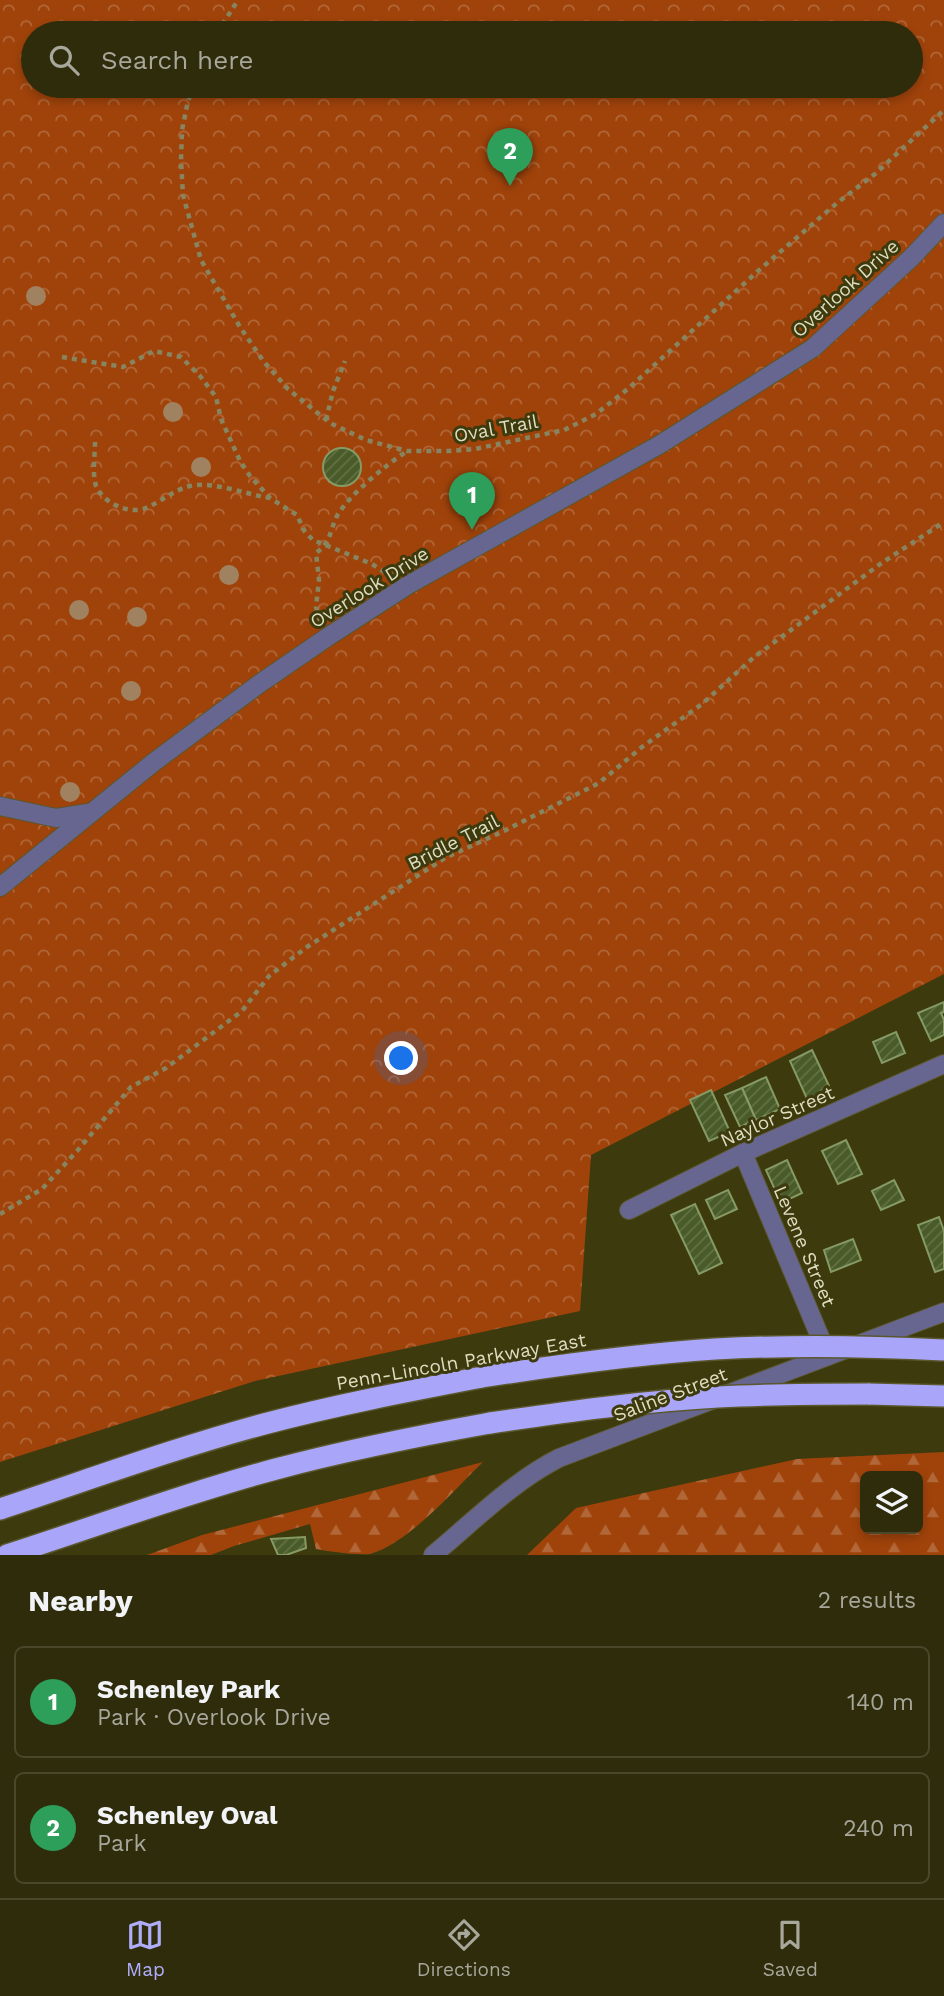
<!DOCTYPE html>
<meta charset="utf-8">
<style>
:root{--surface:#2e2c0a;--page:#363413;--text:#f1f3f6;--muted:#a7a79c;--line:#49482b;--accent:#b0aefa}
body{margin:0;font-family:"Work Sans",sans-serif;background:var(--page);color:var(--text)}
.controls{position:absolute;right:21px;bottom:21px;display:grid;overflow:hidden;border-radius:10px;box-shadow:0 4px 10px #0003}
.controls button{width:63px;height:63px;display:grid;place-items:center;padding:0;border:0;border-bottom:2px solid var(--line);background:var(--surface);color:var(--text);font:35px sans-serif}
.you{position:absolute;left:402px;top:1059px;width:24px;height:24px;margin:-18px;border:5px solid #fff;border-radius:50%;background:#1a73e8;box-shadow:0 0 0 10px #1a73e833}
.badge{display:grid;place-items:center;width:46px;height:46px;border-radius:50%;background:var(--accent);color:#fff;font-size:23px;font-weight:700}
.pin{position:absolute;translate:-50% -58px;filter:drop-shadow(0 2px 4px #0008)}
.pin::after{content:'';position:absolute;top:37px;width:24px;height:21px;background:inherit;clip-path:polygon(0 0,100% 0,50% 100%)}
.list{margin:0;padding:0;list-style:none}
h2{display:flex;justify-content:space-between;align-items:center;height:91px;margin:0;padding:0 28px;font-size:30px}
h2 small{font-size:23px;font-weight:400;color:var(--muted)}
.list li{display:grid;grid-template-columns:46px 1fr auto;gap:21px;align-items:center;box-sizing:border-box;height:112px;margin:0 14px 14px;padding:0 14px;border:2px solid var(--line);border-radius:10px}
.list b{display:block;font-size:26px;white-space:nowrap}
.list p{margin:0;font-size:23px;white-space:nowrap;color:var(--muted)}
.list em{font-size:23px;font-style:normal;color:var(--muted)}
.icon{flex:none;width:38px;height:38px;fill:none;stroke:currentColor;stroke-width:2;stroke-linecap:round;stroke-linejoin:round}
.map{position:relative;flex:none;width:944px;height:1555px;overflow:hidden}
.search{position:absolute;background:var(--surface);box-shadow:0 4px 10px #0003;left:21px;right:21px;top:21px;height:77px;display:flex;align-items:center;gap:18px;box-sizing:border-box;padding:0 24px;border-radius:38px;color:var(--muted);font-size:26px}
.sheet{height:343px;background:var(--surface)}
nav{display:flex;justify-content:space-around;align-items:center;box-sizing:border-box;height:98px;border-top:2px solid var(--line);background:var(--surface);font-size:19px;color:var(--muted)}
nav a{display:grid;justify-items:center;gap:4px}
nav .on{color:var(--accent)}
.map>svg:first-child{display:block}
.forest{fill:url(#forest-firs);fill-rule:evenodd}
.park{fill:url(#park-crowns);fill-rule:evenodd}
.building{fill:url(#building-hatch);stroke:#869a65;stroke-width:2}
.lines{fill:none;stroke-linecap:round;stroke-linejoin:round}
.minor-casing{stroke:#5a572d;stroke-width:20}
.highway-casing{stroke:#5a572d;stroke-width:24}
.path{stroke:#87855f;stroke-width:4.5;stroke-dasharray:5 5;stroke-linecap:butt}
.minor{stroke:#676691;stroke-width:18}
.highway{stroke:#a9a5f9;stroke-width:21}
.highway-bridge-casing{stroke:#5a572d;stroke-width:24;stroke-linecap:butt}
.highway-bridge{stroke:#a9a5f9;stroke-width:21}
.tree{fill:#a18260}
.labels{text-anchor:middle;stroke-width:6;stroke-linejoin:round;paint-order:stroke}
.street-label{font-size:19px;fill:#deddc0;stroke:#3d3a0d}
</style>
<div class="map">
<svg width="944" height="1555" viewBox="0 0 944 1555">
<defs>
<pattern id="forest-firs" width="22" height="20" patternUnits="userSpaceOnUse" patternTransform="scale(1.75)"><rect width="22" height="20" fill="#a0430b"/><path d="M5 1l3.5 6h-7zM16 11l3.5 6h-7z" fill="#b16738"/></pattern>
<pattern id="park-crowns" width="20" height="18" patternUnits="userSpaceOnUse" patternTransform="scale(1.75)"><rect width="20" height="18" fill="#a0430b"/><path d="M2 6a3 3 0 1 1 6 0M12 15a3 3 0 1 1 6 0" fill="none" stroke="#b16738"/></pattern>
<pattern id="building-hatch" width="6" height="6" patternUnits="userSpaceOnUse" patternTransform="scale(1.75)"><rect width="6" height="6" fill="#495b28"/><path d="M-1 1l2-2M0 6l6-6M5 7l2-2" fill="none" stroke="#637245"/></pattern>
</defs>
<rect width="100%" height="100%" fill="#3d3a0d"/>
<g class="forest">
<path d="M944,1452V1555H527L576,1508L797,1459ZM865,1476H918V1529H865Z"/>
<path d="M483,1462C454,1490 409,1543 370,1554C354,1555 333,1552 316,1549L310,1524L234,1546L211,1555H147L202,1535Z"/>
</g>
<path class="park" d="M0,0H944V974L591,1155L580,1311L255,1381L0,1462ZM33,33H911V86H33Z"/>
<g class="building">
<circle cx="342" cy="467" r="19"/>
<polygon points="944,1002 944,1012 941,1013 944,1020 944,1035 931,1041 918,1013"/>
<polygon points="896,1032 905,1053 882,1063 873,1042"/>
<polygon points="812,1050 831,1090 808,1101 790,1061"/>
<polygon points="766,1077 780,1109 756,1120 742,1088"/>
<polygon points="742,1088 756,1120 740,1127 725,1095"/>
<polygon points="711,1090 730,1132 709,1141 690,1100"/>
<polygon points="846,1140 862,1174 838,1184 822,1151"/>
<polygon points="787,1160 802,1193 781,1203 766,1170"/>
<polygon points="894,1180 904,1200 881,1210 872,1191"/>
<polygon points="728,1190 737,1209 715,1219 706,1200"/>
<polygon points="695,1204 722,1263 699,1274 671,1215"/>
<polygon points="939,1217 944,1231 944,1269 935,1272 918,1225"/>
<polygon points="853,1239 861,1260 831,1272 824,1250"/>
<polygon points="305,1537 306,1548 286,1555 278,1555 271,1539"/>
</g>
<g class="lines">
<defs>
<g id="minor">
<polyline points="0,806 56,818 88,813"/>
<polyline points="0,887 154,762 259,684 326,638 408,585 659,445 813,348 912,257 944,223"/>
<polyline points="743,1153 828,1356"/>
<polyline points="629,1210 743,1153 944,1064"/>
<path d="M433,1555C474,1521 512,1482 559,1458L944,1312"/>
</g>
<g id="highway">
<polyline points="868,1394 944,1396"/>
<path d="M0,1509C88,1480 175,1448 264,1424C336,1405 409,1391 482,1377"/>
<path d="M7,1555C97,1526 186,1493 276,1469C347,1450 418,1436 490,1423"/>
</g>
</defs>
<use href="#minor" class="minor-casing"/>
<use href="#highway" class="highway-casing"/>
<g class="path">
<polyline points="217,33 238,0"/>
<polyline points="194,86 188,101 182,130 181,160 183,195 201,260 240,327 264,362 288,389 330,423 366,440 407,451 448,451 475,449 564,430 596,414 629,388 758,271 837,203 875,174 944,110"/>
<polyline points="62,357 123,367 154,351 181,357 200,376 216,397 221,419 240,461 250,476 270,498 297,515 305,532 313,540 372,564 389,575"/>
<polyline points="326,420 333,391 345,361"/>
<path d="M95,442C95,456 92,473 96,486C103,503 129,515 146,508C161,502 173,490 190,486C212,481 246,494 269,498"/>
<path d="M320,621L316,607L319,580L316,553C332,541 329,532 337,516C349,495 386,465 407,451"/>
<polyline points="0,1214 42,1189 77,1151 131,1087 166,1068 242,1011 269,976 307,947 445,858 504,831 599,783 642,747 702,704 753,658 883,562 944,522"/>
</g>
<use href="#minor" class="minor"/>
<use href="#highway" class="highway"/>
<defs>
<g id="highway-bridge">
<path d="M482,1377C559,1365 637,1354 715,1349C791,1345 868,1346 944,1350"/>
<path d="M490,1423C566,1412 642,1401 718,1397C768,1394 818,1394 868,1394"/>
</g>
</defs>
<use href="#highway-bridge" class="highway-bridge-casing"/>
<use href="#highway-bridge" class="highway-bridge"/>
</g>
<g class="tree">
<circle cx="36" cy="296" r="10"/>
<circle cx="173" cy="412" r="10"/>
<circle cx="201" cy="467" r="10"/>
<circle cx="229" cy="575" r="10"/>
<circle cx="79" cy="610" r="10"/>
<circle cx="137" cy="617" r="10"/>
<circle cx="131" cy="691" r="10"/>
<circle cx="70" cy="792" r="10"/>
</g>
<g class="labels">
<g class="street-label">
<text transform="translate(845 288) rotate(-42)" y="7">Overlook Drive</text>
<text transform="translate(496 428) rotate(-10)" y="7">Oval Trail</text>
<text transform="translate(369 587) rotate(-32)" y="7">Overlook Drive</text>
<text transform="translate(453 842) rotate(-27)" y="7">Bridle Trail</text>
<text transform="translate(777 1116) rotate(-24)" y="7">Naylor Street</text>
<text transform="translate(805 1246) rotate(67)" y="7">Levene Street</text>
<text transform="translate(461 1361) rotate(-10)" y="7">Penn-Lincoln Parkway East</text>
<text transform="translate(670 1394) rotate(-21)" y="7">Saline Street</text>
</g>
</g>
</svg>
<div class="controls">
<button><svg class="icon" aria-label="layers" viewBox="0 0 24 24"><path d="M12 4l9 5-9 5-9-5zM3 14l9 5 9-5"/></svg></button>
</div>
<div class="you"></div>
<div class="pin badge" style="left:472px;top:530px;background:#2e9e5b">1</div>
<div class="pin badge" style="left:510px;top:186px;background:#2e9e5b">2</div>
<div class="search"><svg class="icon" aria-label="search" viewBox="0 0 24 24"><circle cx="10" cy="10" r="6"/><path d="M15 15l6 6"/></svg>Search here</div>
</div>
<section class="sheet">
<h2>Nearby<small>2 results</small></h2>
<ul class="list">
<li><span class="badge" style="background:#2e9e5b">1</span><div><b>Schenley Park</b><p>Park · Overlook Drive</p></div><em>140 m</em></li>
<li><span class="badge" style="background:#2e9e5b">2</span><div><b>Schenley Oval</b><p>Park</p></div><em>240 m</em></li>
</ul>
</section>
<nav>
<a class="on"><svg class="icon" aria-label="map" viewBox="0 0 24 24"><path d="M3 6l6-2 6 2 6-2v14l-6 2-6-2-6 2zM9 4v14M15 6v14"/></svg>Map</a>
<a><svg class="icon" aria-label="directions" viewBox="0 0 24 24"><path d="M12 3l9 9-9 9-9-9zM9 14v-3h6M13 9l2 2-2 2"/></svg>Directions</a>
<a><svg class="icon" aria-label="saved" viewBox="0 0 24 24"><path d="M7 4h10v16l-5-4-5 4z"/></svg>Saved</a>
</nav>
